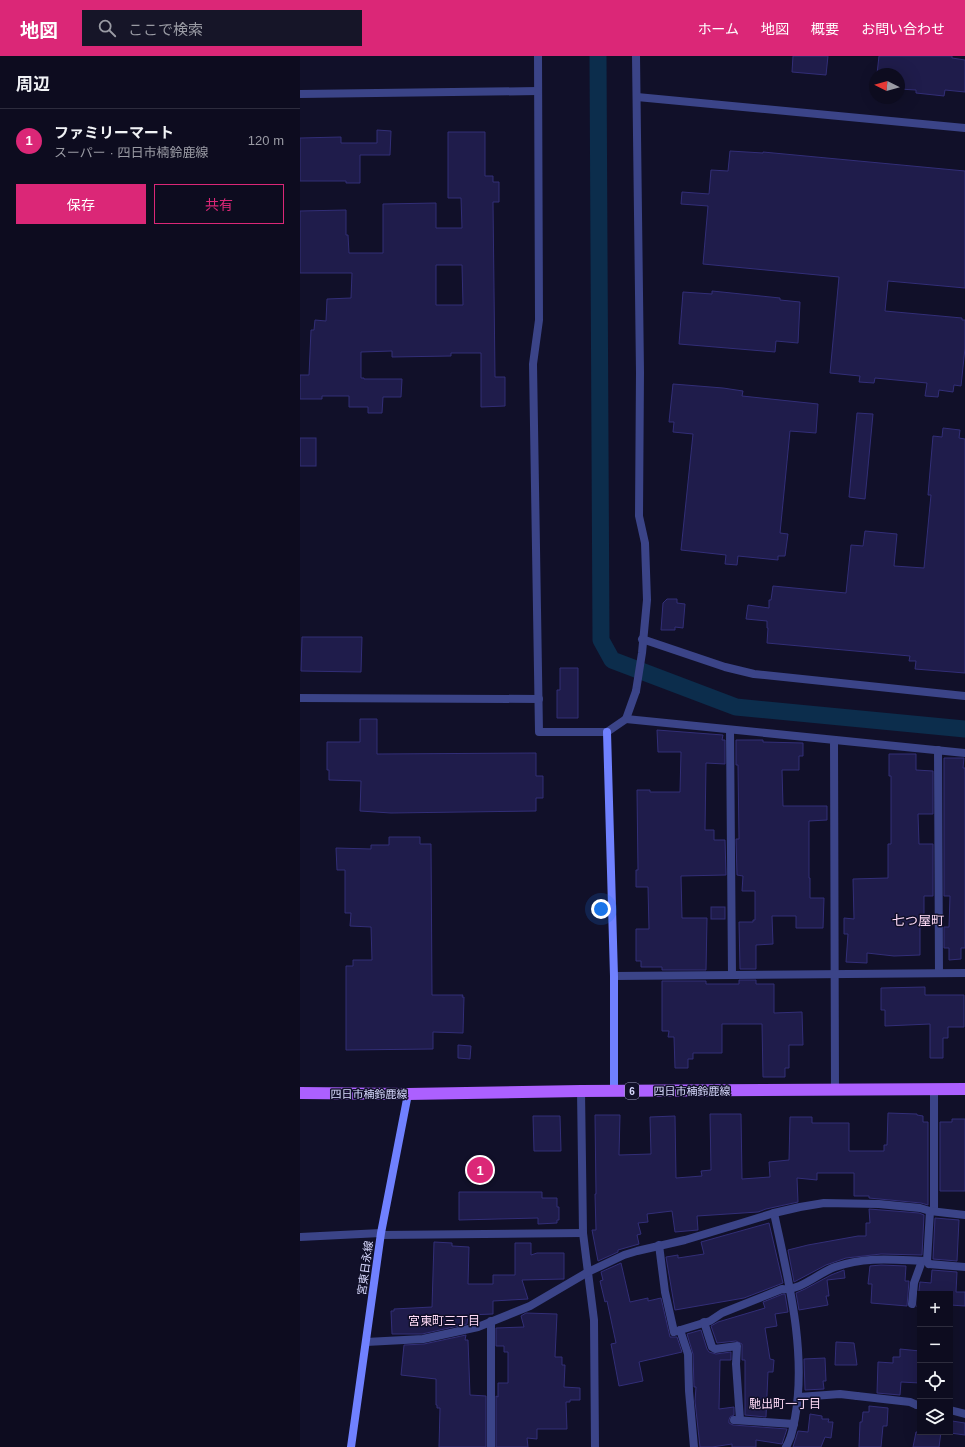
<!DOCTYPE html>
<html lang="ja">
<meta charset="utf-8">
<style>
:root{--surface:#0d0c1f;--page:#161528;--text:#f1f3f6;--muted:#9a9ba4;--line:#2d2c3d;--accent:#db2777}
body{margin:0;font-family:Arial,"Noto Sans JP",sans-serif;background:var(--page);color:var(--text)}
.controls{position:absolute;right:12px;bottom:12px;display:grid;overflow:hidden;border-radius:0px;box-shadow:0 4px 16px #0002}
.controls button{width:36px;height:36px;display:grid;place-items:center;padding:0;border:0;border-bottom:1px solid var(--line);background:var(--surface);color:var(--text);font:20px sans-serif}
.compass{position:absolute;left:569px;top:12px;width:36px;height:36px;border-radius:50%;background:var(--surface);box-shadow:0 4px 16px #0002;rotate:275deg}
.you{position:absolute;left:301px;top:853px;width:14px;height:14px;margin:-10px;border:3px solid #fff;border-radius:50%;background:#1a73e8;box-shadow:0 0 0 6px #1a73e833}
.badge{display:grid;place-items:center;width:26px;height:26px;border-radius:50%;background:var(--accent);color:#fff;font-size:13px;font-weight:700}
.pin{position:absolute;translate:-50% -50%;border:2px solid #fff;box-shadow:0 1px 4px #0006}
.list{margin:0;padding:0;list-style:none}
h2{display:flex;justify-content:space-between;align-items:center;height:52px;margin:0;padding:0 16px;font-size:17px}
h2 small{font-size:13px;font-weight:400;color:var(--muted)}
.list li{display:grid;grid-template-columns:26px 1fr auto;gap:12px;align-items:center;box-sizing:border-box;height:64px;padding:0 16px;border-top:1px solid var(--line)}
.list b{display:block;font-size:15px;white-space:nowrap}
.list p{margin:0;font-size:13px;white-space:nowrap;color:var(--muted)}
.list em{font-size:13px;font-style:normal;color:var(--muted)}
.actions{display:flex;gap:8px;padding:12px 16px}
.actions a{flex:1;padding:9px 0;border:1px solid var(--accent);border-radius:0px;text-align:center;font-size:14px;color:var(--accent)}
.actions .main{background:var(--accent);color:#fff}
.icon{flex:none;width:22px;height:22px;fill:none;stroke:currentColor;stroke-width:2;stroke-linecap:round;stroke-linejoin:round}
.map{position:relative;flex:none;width:665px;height:1391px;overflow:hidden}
header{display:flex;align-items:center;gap:24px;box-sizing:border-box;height:56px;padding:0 20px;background:var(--accent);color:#fff}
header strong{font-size:19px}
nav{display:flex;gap:22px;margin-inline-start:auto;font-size:14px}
.search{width:280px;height:36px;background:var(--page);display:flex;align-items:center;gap:10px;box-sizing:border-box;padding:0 14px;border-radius:0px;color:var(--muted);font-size:15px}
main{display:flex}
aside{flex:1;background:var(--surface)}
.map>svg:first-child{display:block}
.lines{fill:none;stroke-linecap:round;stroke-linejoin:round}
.canal{stroke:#0c2d4c;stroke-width:17}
.building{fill:#1f1c4b;stroke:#322e77;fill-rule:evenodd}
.lane{stroke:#3b4488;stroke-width:8}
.street{stroke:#3b4488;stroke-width:8}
.secondary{stroke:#7081ff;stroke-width:8}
.primary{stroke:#ac60ff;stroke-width:12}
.labels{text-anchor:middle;stroke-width:3;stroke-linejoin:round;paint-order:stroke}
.shield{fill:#111029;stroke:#9d9dbf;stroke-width:1}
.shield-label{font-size:10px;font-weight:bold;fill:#d9daff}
.street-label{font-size:11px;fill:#d9daff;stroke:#111029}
.neighbourhood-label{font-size:12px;fill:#ffdbf7;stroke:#111029}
.quarter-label{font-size:13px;fill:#ffdbf7;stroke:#111029}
</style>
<header>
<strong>地図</strong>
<div class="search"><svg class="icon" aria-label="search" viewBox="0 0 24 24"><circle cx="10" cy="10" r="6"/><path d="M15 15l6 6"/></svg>ここで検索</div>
<nav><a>ホーム</a><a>地図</a><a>概要</a><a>お問い合わせ</a></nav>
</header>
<main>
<aside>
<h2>周辺<small></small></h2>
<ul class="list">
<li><span class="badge">1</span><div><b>ファミリーマート</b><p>スーパー · 四日市楠鈴鹿線</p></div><em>120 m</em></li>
</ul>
<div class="actions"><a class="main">保存</a><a>共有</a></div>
</aside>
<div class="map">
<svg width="665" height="1391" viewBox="0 0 665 1391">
<rect width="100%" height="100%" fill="#111029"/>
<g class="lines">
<polyline class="canal" points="298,0 301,584 312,604 436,651 665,673"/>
</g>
<g class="building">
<polygon points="493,0 528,0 526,19 492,16"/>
<polygon points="579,0 652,0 652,2 665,4 665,36 645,34 644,40 616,37 616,34 599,33 599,18 577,18"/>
<polygon points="77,74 91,75 90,99 60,99 60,127 46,127 46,125 0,125 0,82 41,81 41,87 77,87"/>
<path d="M148,76H185V120H193V126H199V146H193L195,321H205V350L181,351V297H151V300L92,301V295L61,296V322H64V323H102L101,341H83L82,357H68V351H49V340H22V343H0V319H9L11,274H14L15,264L26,265L27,243L51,242L52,217H0V155L46,154V179H48L49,197H83V148L136,147V172H162L161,142H148ZM136,209H162L163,249H136Z"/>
<polygon points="430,95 463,97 463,96 665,115 665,232 588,225 585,255 662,262 662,264 665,264 665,292 661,330 654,329 653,336 639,334 638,341 625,340 627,327 575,322 574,327 559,326 560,320 530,317 539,221 403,208 408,150 381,148 382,136 409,138 411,114 428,115"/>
<polygon points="412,235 480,242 480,244 500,246 498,287 476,285 475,296 379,288 383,236 412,238"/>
<polygon points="373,328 423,332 443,335 442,340 518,348 516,377 490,375 480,477 488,478 485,500 478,500 478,504 438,500 437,509 425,508 426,499 381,494 393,378 373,376 374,366 369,366"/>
<polygon points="557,357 573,358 565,443 549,441"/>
<polygon points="643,372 660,374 659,382 665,383 665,617 615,613 616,605 609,605 610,600 467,587 468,572 467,572 467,565 446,563 448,549 469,552 469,544 471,544 473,530 546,537 551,489 563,490 565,475 597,478 594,510 624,512 631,439 628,439 633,380 642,381"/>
<rect x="0" y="382" width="16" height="28"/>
<polygon points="367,543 377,543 377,547 385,548 383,572 375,571 375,574 361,574 363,547"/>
<polygon points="2,581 62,581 61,616 1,615"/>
<polygon points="260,612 278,612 278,662 257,662 257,634 260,634"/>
<polygon points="60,663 77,663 77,698 236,697 236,720 243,720 243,742 236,742 236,755 91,757 60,755 61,725 29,724 29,714 27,714 27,686 60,686"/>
<polygon points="357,674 423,679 422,684 425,684 425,708 406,707 405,774 414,774 414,784 425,784 426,819 381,820 382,862 407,862 406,914 362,914 362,911 341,911 341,905 336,905 336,873 349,873 348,831 336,831 336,814 338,814 337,734 350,734 350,736 380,736 381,696 358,696"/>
<polygon points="436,684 463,684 463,686 503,687 503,700 499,700 499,714 482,714 483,750 527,750 527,764 509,765 509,822 510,822 510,842 524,842 523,872 496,872 496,860 472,860 473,888 456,889 456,913 440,913 439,866 453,866 453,864 455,864 455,835 442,835 443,820 437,819 436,783 439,783 438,709 436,709"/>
<polygon points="589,698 616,698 616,714 633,715 633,758 618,758 619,788 633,788 633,840 624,840 624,862 620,862 620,899 594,900 567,897 567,907 546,906 548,878 544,878 544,862 554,863 553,823 588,822 588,788 591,788 591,720 589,720"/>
<polygon points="644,702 664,702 663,712 665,712 665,892 661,892 661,903 649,904 649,892 644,892 644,871 649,871 650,840 644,840"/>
<polygon points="89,781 120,781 120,788 131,788 132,939 163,939 162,941 164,941 163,977 133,976 133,993 46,994 46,910 53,910 53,904 72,904 71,871 50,870 51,857 45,857 45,814 37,814 36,792 71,793 71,789 89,789"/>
<rect x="411" y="851" width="14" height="12"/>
<polygon points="439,924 456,924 456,928 474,928 474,957 502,956 503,989 489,989 489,1012 485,1012 485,1021 463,1021 462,968 422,968 422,997 393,997 393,1003 388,1003 388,1012 375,1012 374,981 368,981 369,975 362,975 362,925 406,925 406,928 439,928"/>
<polygon points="625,931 625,939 664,939 664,971 648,971 648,982 643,982 643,1002 630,1002 630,968 585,970 585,954 581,954 581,932"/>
<polygon points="158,989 171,990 170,1003 158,1002"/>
<polygon points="588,1057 617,1058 617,1059 623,1060 623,1066 628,1066 628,1149 621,1147 569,1142 569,1140 554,1140 554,1117 517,1117 517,1124 497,1122 498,1146 466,1153 458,1156 397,1160 398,1174 375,1176 372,1155 347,1158 348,1166 338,1167 341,1178 337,1179 339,1188 318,1194 318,1196 298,1205 292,1174 296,1174 295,1138 296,1138 295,1059 320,1059 319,1099 351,1098 350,1061 375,1060 376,1122 402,1120 401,1115 411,1114 410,1058 441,1058 442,1123 470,1121 469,1106 489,1104 490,1061 512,1061 512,1067 549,1067 549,1095 584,1095 584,1089 587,1089"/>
<polygon points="233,1060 260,1060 261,1095 234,1095"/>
<polygon points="652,1063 665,1063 665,1135 640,1135 640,1066 652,1066"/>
<polygon points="159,1136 242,1136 242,1142 257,1142 257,1151 259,1151 259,1164 257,1164 257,1167 238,1168 238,1162 159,1164"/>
<polygon points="569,1153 619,1157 624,1159 622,1199 581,1198 546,1202 526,1209 494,1226 488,1194 508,1189 558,1180 566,1180 566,1167 570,1167"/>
<polygon points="635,1162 659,1164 657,1205 633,1203"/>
<polygon points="469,1167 483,1227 444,1242 375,1254 366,1201 378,1199 378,1202 404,1198 401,1186"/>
<polygon points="134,1186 152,1187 152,1190 169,1191 168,1228 193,1228 193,1219 215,1219 215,1187 231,1187 231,1199 237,1197 264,1197 264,1223 222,1224 228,1243 193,1245 193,1258 168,1259 167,1268 122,1278 92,1278 91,1255 94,1255 94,1253 132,1251"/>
<polygon points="321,1207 330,1246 348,1242 348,1245 361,1242 370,1281 377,1281 382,1296 339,1306 343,1325 319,1330 311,1288 316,1287 307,1245 305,1246 300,1225 303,1224 301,1216"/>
<polygon points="581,1209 606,1210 605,1225 609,1225 607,1250 571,1247 572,1228 568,1228 570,1210"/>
<polygon points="544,1214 545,1222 527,1224 529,1240 526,1240 528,1249 499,1254 496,1237 505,1233 531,1219"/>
<polygon points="632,1214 657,1216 656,1236 665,1236 665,1250 650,1249 650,1238 620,1238 620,1251 617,1251 620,1226 631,1227"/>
<polygon points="483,1238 485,1238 488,1256 475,1258 477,1270 465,1272 470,1303 474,1304 473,1316 468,1316 466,1361 445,1359 445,1304 442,1304 442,1288 436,1285 417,1287 411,1270 418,1266 465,1252 463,1246"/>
<polygon points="226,1257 257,1258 255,1301 262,1301 262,1309 265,1309 264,1331 280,1332 280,1344 270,1344 270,1346 266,1346 267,1373 237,1373 237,1383 227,1382 228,1391 196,1391 196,1340 198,1341 198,1327 208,1327 208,1296 204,1296 204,1290 196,1290 196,1272 224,1271 221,1260"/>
<polygon points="401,1274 407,1293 409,1296 416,1298 431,1296 431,1304 420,1304 419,1353 434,1351 434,1359 430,1361 429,1364 429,1367 433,1369 487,1373 482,1388 456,1384 456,1391 432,1391 432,1388 412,1391 400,1391 395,1345 396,1331 394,1331 393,1298 387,1278"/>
<polygon points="166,1279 165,1284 168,1284 170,1339 186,1340 186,1391 139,1391 140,1352 137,1352 137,1349 136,1349 136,1323 101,1319 104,1289 124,1288"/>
<polygon points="536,1286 554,1287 557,1309 535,1309"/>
<polygon points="600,1293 620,1295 620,1327 601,1326 600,1339 577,1337 578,1306 593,1307 593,1301 600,1301"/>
<polygon points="525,1302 526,1325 523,1325 524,1333 505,1334 504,1303"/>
<polygon points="569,1350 588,1352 587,1370 583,1370 581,1391 559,1391 560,1366 562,1366 563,1356 569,1356"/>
<polygon points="510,1358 522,1360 522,1363 529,1363 528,1366 533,1366 531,1382 525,1381 521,1391 493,1391 498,1375 508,1376"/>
<polygon points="652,1365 665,1367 665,1379 650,1377"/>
<polygon points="616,1376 641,1376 639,1391 613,1391"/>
</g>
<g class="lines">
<g class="lane">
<polyline points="238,0 239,264 233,308 239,676 307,676"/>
<polyline points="0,38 238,35"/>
<polyline points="337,41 665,72"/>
<polyline points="342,583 425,611 454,618 665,640"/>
<polyline points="336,635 342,597 347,544 345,487 339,460 340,316 336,0"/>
<polyline points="0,642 239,643"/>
<path d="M359,1189L365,1236L374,1276L410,1265L422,1257L482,1233C501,1235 518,1217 535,1211C568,1200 594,1204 627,1205"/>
<polyline points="629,1208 665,1211"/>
<polyline points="612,1248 614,1227 622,1205"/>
<polyline points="404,1266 412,1291 415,1293 437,1290 436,1308 440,1364"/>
<polyline points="380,1274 388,1298 389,1335 394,1391"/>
<polyline points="557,1340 610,1346 617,1349"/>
<polyline points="434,1364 494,1368"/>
</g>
<g class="street">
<polyline points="326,663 665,697"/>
<polyline points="430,674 432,919"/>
<polyline points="307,676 326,663 336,635"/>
<polyline points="534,684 535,1034"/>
<polyline points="638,694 639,917"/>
<polyline points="314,920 665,917"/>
<polyline points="281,1035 283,1177 294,1264 295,1391"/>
<polyline points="634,1155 634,1034"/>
<path d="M474,1157C488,1223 507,1295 495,1362C492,1375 493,1379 486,1391"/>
<polyline points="81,1179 283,1177"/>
<polyline points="0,1181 81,1177"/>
<polyline points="629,1208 627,1205 630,1155"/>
<polyline points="191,1265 191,1391"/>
<polyline points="66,1286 123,1283 178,1271 230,1250 288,1216 324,1199 337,1195 385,1184 435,1169 474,1157 500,1151 524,1147 579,1148 620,1152 630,1155 665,1159"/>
<polyline points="499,1341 540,1338 557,1340"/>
<polyline points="617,1349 620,1349"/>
<polyline points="650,1354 665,1358"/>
</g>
<g class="secondary">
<polyline points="307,676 314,920 314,1035"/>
<polyline points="51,1391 81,1177 108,1038"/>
</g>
<polyline class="primary" points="0,1037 108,1038 281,1035 665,1033"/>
</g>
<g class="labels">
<rect class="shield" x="325" y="1027" width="14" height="16" rx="3"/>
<g class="shield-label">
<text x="332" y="1039">6</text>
</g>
<g class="street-label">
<text x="392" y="1039">四日市楠鈴鹿線</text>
<text x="69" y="1042">四日市楠鈴鹿線</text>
<text transform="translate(65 1212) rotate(-82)" y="4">宮東日永線</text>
</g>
<g class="neighbourhood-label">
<text x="144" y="1269">宮東町三丁目</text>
<text x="485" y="1352">馳出町一丁目</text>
</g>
<g class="quarter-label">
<text x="618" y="869">七つ屋町</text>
</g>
</g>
</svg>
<div class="controls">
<button>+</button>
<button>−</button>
<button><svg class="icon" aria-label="locate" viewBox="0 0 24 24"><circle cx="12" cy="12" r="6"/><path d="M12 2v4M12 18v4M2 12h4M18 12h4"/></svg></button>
<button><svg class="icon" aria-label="layers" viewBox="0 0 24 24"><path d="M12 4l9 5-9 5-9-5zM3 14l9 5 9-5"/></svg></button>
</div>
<svg class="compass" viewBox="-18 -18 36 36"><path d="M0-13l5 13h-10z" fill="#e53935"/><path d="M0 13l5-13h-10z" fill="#9a9ba4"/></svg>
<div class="you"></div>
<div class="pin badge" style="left:180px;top:1114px">1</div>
</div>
</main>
